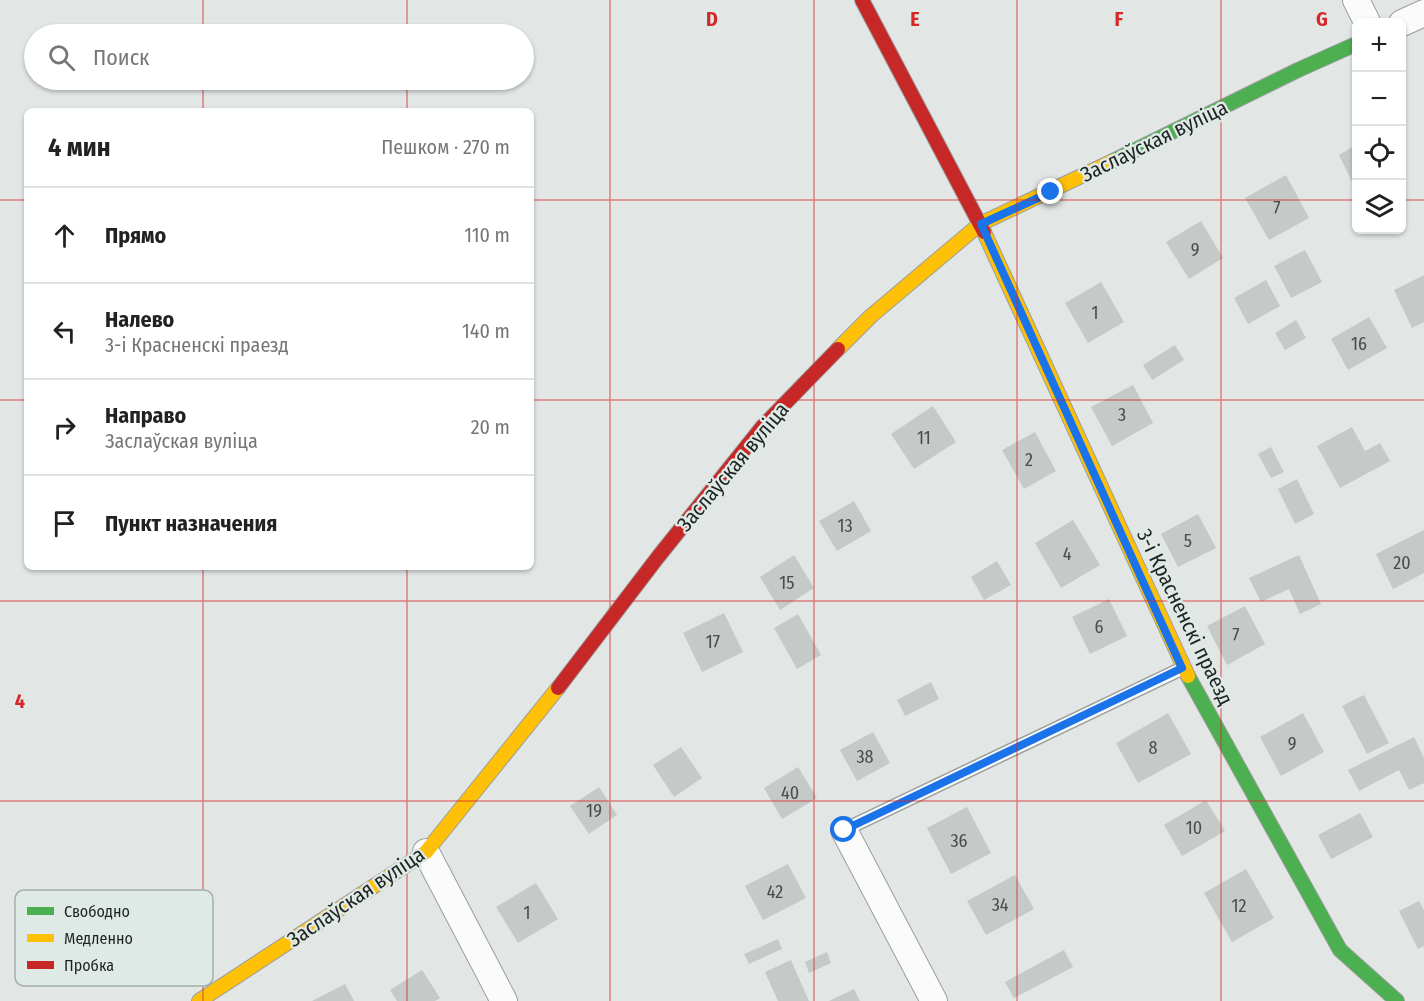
<!DOCTYPE html>
<html lang="ru">
<meta charset="utf-8">
<style>
:root{--surface:#fff;--page:#f6f6f6;--text:#222;--muted:#767676;--line:#e0e0e0}
body{margin:0;font-family:"Fira Sans Condensed",sans-serif;background:var(--page);color:var(--text)}
.controls{position:absolute;right:18px;top:18px;display:grid;overflow:hidden;border-radius:9px;box-shadow:0 2px 4px #0004}
.controls button{width:54px;height:54px;display:grid;place-items:center;padding:0;border:0;border-bottom:2px solid var(--line);background:var(--surface);color:var(--text);font:30px sans-serif}
.stop{position:absolute;width:18px;height:18px;margin:-14px;border:4px solid #1a73e8;border-radius:50%;background:#fff}
.stop.end{background:#1a73e8;border-color:#fff;box-shadow:0 2px 6px #0008}
.list{margin:0;padding:0;list-style:none}
h2{display:flex;justify-content:space-between;align-items:center;height:78px;margin:0;padding:0 24px;font-size:26px}
h2 small{font-size:20px;font-weight:400;color:var(--muted)}
.list li{display:grid;grid-template-columns:39px 1fr auto;gap:18px;align-items:center;box-sizing:border-box;height:96px;padding:0 24px;border-top:2px solid var(--line)}
.list b{display:block;font-size:22px;white-space:nowrap}
.list p{margin:0;font-size:20px;white-space:nowrap;color:var(--muted)}
.list em{font-size:20px;font-style:normal;color:var(--muted)}
.icon{flex:none;width:33px;height:33px;fill:none;stroke:currentColor;stroke-width:2;stroke-linecap:round;stroke-linejoin:round}
.map{position:relative;flex:none;width:1424px;height:1001px;overflow:hidden}
.search{position:absolute;background:var(--surface);box-shadow:0 2px 4px #0004;left:24px;top:24px;width:510px;height:66px;display:flex;align-items:center;gap:15px;box-sizing:border-box;padding:0 21px;border-radius:33px;color:var(--muted);font-size:22px}
.panel{position:absolute;background:var(--surface);box-shadow:0 2px 4px #0004;left:24px;top:108px;width:510px;height:462px;border-radius:9px}
.map>svg:first-child{display:block}
.building{fill:#c5c9c8}
.lines{fill:none;stroke-linecap:round;stroke-linejoin:round}
.lane-casing{stroke:#9b9f9e;stroke-width:15}
.street-casing{stroke:#9b9f9e;stroke-width:28}
.fast-casing{stroke:#9b9f9e;stroke-width:16}
.slow-casing{stroke:#9b9f9e;stroke-width:16}
.jam-casing{stroke:#9b9f9e;stroke-width:16}
.lane{stroke:#fbfbfb;stroke-width:12}
.street{stroke:#fbfbfb;stroke-width:26}
.fast{stroke:#4caf50;stroke-width:14}
.slow{stroke:#ffc107;stroke-width:14}
.jam{stroke:#c62828;stroke-width:14}
.route{stroke:#1a73e8;stroke-width:8}
.grid{fill:none;stroke:#d62828;stroke-width:1.5;stroke-opacity:0.55}
.labels{text-anchor:middle;stroke-width:4.5;stroke-linejoin:round;paint-order:stroke}
.number-label{font-size:18px;fill:#484c4c}
.street-label{font-size:21px;fill:#1f2322;stroke:#dfeae7}
.key{fill:#dfeae7;stroke:#a5aeac;stroke-width:1.5}
.key-label{font-size:16px;fill:#1f2322}
.grid-label{font-size:20px;text-anchor:middle;font-weight:bold;fill:#d62828;stroke:#dfeae7;stroke-width:4.5;stroke-linejoin:round;paint-order:stroke}
</style>
<div class="map">
<svg width="1424" height="1001" viewBox="0 0 1424 1001">
<rect width="100%" height="100%" fill="#e2e7e6"/>
<g class="building">
<polygon points="1356,145 1356,190 1339,155"/>
<polygon points="1286,175 1309,218 1269,240 1245,198"/>
<polygon points="1201,221 1223,258 1189,279 1166,242"/>
<polygon points="1305,250 1322,282 1291,298 1274,266"/>
<polygon points="1424,275 1424,322 1412,328 1394,290"/>
<polygon points="1266,280 1280,306 1248,324 1234,298"/>
<polygon points="1101,282 1124,322 1088,343 1065,303"/>
<polygon points="1369,317 1387,348 1348,370 1331,339"/>
<polygon points="1296,320 1306,338 1285,350 1275,333"/>
<polygon points="1175,345 1184,360 1152,380 1143,365"/>
<polygon points="1133,385 1153,423 1112,446 1091,407"/>
<polygon points="933,406 956,442 914,469 891,434"/>
<polygon points="1352,427 1365,451 1380,443 1390,461 1340,488 1317,446"/>
<polygon points="1035,432 1056,471 1024,489 1002,450"/>
<polygon points="1271,447 1284,472 1271,478 1258,454"/>
<polygon points="1297,479 1314,514 1295,524 1278,489"/>
<polygon points="854,501 871,531 837,551 819,521"/>
<polygon points="1198,514 1216,548 1178,567 1161,534"/>
<polygon points="1073,520 1100,565 1061,588 1035,543"/>
<polygon points="1424,530 1424,573 1393,589 1376,554"/>
<polygon points="794,555 814,588 780,610 760,577"/>
<polygon points="1299,555 1321,604 1300,614 1289,589 1261,602 1249,578"/>
<polygon points="997,561 1011,585 984,600 971,577"/>
<polygon points="1109,599 1127,636 1090,654 1072,617"/>
<polygon points="1245,606 1265,644 1227,665 1207,626"/>
<polygon points="724,613 743,652 702,672 683,633"/>
<polygon points="798,614 821,655 797,669 774,628"/>
<polygon points="931,682 939,699 905,716 897,700"/>
<polygon points="1364,695 1389,743 1367,754 1342,706"/>
<polygon points="1168,713 1191,754 1138,783 1116,743"/>
<polygon points="1303,713 1324,752 1281,776 1260,737"/>
<polygon points="873,732 890,763 857,781 840,750"/>
<polygon points="1414,737 1424,758 1424,783 1409,790 1399,770 1359,791 1348,770"/>
<polygon points="681,747 702,778 674,797 653,765"/>
<polygon points="798,767 817,798 782,819 764,788"/>
<polygon points="599,787 617,815 589,834 570,806"/>
<polygon points="1206,800 1225,831 1182,856 1164,825"/>
<polygon points="967,807 991,853 951,874 927,828"/>
<polygon points="1360,813 1373,837 1331,859 1318,835"/>
<polygon points="788,864 806,898 763,920 745,886"/>
<polygon points="1246,869 1274,918 1232,942 1204,893"/>
<polygon points="1015,875 1034,909 986,935 967,901"/>
<polygon points="536,883 558,919 518,943 496,907"/>
<polygon points="1419,901 1424,910 1424,946 1418,949 1399,911"/>
<polygon points="778,939 782,949 749,964 744,954"/>
<polygon points="1064,950 1073,967 1014,998 1005,982"/>
<polygon points="827,952 831,963 809,973 805,962"/>
<polygon points="791,960 809,1001 778,1001 765,972"/>
<polygon points="422,970 440,998 435,1001 397,1001 390,990"/>
<polygon points="345,984 354,1001 312,1001"/>
<polygon points="854,989 860,1001 829,1001"/>
</g>
<g class="lines">
<defs>
<polyline id="lane" points="844,830 1181,669"/>
<g id="street">
<polyline points="1356,0 1367,22"/>
<polyline points="1402,23 1424,13"/>
<polyline points="844,830 934,1001"/>
<polyline points="426,852 504,1001"/>
</g>
<g id="fast">
<polyline points="1113,161 1298,70 1356,44"/>
<polyline points="1188,676 1340,950 1397,1001"/>
</g>
<g id="slow">
<polyline points="984,232 1188,676"/>
<polyline points="838,349 871,316 980,224 1113,161"/>
<polyline points="199,1001 426,852 558,688"/>
</g>
<g id="jam">
<polyline points="862,0 984,232"/>
<polyline points="558,688 658,557 763,426 838,349"/>
</g>
</defs>
<use href="#lane" class="lane-casing"/>
<use href="#street" class="street-casing"/>
<use href="#fast" class="fast-casing"/>
<use href="#slow" class="slow-casing"/>
<use href="#jam" class="jam-casing"/>
<use href="#lane" class="lane"/>
<use href="#street" class="street"/>
<use href="#fast" class="fast"/>
<use href="#slow" class="slow"/>
<use href="#jam" class="jam"/>
</g>
<g class="lines">
<polyline class="route" points="844,830 1182,668 981,224 1051,192"/>
</g>
<path class="grid" d="M203,0V34M407,0V34M610,0V1001M814,0V1001M1017,0V1001M1221,0V1001M203,80V111M407,80V111M0,200H27M531,200H1356M1402,200H1424M0,400H27M531,400H1424M203,567V1001M407,567V1001M0,601H1424M0,801H1424"/>
<g class="labels">
<g class="number-label">
<text x="1277" y="214">7</text>
<text x="1195" y="256">9</text>
<text x="1095" y="319">1</text>
<text x="1359" y="350">16</text>
<text x="1122" y="421">3</text>
<text x="924" y="444">11</text>
<text x="1029" y="466">2</text>
<text x="845" y="532">13</text>
<text x="1188" y="547">5</text>
<text x="1067" y="560">4</text>
<text x="1402" y="569">20</text>
<text x="787" y="589">15</text>
<text x="1099" y="633">6</text>
<text x="1236" y="641">7</text>
<text x="713" y="648">17</text>
<text x="1292" y="750">9</text>
<text x="1153" y="754">8</text>
<text x="865" y="763">38</text>
<text x="790" y="799">40</text>
<text x="594" y="817">19</text>
<text x="1194" y="834">10</text>
<text x="959" y="847">36</text>
<text x="775" y="898">42</text>
<text x="1000" y="911">34</text>
<text x="1239" y="912">12</text>
<text x="527" y="919">1</text>
</g>
<g class="street-label">
<text transform="translate(1154 141) rotate(-26)" y="7">Заслаўская вуліца</text>
<text transform="translate(733 467) rotate(-50)" y="7">Заслаўская вуліца</text>
<text transform="translate(1185 617) rotate(64)" y="7">3-і Красненскі праезд</text>
<text transform="translate(356 897) rotate(-34)" y="7">Заслаўская вуліца</text>
</g>
</g>
<rect x="15" y="890" width="198" height="96" rx="9" class="key"/>
<rect x="27" y="907" width="27" height="8" fill="#4caf50"/>
<rect x="27" y="934" width="27" height="8" fill="#ffc107"/>
<rect x="27" y="961" width="27" height="8" fill="#c62828"/>
<g class="key-label">
<text x="64" y="917">Свободно</text>
<text x="64" y="944">Медленно</text>
<text x="64" y="971">Пробка</text>
</g>
<g class="grid-label">
<text x="712" y="26">D</text>
<text x="915" y="26">E</text>
<text x="1119" y="26">F</text>
<text x="1322" y="26">G</text>
<text x="20" y="708">4</text>
</g>
</svg>
<div class="controls">
<button>+</button>
<button>−</button>
<button><svg class="icon" aria-label="locate" viewBox="0 0 24 24"><circle cx="12" cy="12" r="6"/><path d="M12 2v4M12 18v4M2 12h4M18 12h4"/></svg></button>
<button><svg class="icon" aria-label="layers" viewBox="0 0 24 24"><path d="M12 4l9 5-9 5-9-5zM3 14l9 5 9-5"/></svg></button>
</div>
<div class="stop" style="left:844px;top:830px"></div>
<div class="stop end" style="left:1051px;top:192px"></div>
<div class="search"><svg class="icon" aria-label="search" viewBox="0 0 24 24"><circle cx="10" cy="10" r="6"/><path d="M15 15l6 6"/></svg>Поиск</div>
<section class="panel">
<h2>4 мин<small>Пешком · 270 m</small></h2>
<ul class="list">
<li><svg class="icon" aria-label="ahead" viewBox="0 0 24 24"><path d="M12 20V5M6 11l6-6 6 6"/></svg><div><b>Прямо</b></div><em>110 m</em></li>
<li><svg class="icon" aria-label="left" viewBox="0 0 24 24"><path d="M17 20v-9H6M10 6l-5 5 5 5"/></svg><div><b>Налево</b><p>3-і Красненскі праезд</p></div><em>140 m</em></li>
<li><svg class="icon" aria-label="right" viewBox="0 0 24 24"><path d="M7 20v-9h11M14 6l5 5-5 5"/></svg><div><b>Направо</b><p>Заслаўская вуліца</p></div><em>20 m</em></li>
<li><svg class="icon" aria-label="arrive" viewBox="0 0 24 24"><path d="M6 21V4h12l-3 4 3 4H6"/></svg><div><b>Пункт назначения</b></div></li>
</ul>
</section>
</div>
